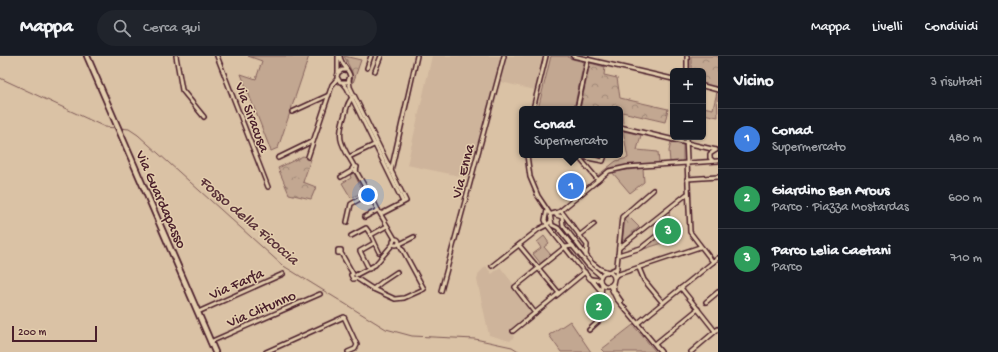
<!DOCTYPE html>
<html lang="it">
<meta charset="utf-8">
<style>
:root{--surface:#171b24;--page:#20242c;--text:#f1f3f6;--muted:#9ea1a6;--line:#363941;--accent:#1f6fb2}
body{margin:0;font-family:"Gochi Hand",sans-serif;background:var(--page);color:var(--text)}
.controls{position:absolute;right:12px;top:12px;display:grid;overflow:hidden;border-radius:6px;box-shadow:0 1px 3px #0004}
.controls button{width:36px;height:36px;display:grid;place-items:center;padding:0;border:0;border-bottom:1px solid var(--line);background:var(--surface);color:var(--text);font:20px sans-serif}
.scale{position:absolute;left:12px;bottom:10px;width:85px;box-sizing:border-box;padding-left:4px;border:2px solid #4a1f2b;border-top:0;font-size:11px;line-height:14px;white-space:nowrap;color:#4a1f2b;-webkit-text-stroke:3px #e3cdad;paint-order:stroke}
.you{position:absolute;left:368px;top:139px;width:14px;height:14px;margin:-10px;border:3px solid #fff;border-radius:50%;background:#1a73e8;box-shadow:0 0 0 6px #1a73e833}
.badge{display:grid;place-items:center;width:26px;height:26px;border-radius:50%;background:var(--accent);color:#fff;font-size:13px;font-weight:700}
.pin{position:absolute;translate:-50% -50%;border:2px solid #fff;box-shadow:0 1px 4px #0006}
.popup{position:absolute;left:519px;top:50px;width:104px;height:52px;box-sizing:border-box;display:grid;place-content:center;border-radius:6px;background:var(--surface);filter:drop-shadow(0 1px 3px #0005);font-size:13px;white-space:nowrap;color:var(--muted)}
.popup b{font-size:15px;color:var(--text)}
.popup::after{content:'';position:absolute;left:50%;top:100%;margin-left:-8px;border:8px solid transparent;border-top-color:var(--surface)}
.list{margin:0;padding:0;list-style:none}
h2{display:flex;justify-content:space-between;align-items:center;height:52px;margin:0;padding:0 16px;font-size:17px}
h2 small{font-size:13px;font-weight:400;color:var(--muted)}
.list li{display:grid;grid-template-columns:26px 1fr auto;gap:12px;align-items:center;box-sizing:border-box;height:60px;padding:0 16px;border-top:1px solid var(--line)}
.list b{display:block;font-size:15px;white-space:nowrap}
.list p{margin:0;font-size:13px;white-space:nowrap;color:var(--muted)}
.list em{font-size:13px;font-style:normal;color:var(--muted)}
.icon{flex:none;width:22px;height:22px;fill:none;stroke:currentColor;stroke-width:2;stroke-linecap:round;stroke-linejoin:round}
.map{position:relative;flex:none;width:718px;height:296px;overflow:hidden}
header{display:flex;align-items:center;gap:24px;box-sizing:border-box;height:56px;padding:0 20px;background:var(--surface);border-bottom:1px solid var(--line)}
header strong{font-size:19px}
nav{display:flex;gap:22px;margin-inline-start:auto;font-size:14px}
.search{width:280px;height:36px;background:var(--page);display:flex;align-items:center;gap:10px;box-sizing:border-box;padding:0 14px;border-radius:22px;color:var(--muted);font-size:15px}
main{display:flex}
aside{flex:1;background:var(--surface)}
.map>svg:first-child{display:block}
.built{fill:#ceb49b}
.grass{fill:#c2a791;stroke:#86635e}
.park{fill:url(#park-crowns);stroke:#86635e}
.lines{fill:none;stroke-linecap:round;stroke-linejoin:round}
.stream{stroke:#7e5a57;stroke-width:1}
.street-casing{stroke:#4a1f2b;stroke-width:6}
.secondary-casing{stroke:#4a1f2b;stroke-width:8}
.street{stroke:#e3cdad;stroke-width:3}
.secondary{stroke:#e3cdad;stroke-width:4.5}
.labels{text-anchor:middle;stroke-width:3;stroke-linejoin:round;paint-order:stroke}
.street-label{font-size:15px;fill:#4a1f2b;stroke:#e3cdad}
.water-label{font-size:16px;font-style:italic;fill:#5b333a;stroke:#e3cdad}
</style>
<header>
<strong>Mappa</strong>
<div class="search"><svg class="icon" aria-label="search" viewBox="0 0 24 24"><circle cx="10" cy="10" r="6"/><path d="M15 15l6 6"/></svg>Cerca qui</div>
<nav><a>Mappa</a><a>Livelli</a><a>Condividi</a></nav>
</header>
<main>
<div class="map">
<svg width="718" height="296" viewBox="0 0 718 296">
<defs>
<pattern id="park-crowns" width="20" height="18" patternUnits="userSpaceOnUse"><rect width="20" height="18" fill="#c2a791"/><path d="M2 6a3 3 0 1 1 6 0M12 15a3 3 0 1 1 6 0" fill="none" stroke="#a08777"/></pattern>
</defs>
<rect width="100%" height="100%" fill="#dac2a5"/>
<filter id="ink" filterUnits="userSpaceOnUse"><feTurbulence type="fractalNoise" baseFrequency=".025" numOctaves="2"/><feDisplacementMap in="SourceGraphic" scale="8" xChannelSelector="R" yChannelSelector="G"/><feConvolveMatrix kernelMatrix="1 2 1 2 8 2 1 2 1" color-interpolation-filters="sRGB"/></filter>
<g filter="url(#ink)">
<g class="built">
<polygon points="432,0 542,0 535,34 501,26 474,123 407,109"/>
<polygon points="486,210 492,218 500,211 515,230 513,232 532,256 509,275 514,281 510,285 489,279 477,224 479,217"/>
</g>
<g class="grass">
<polygon points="248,0 309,0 278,92 271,95 241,18 256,23 262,5"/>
<polygon points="551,0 569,0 569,2 584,6 574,53 538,53"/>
<polygon points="717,36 718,61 703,58 703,51 713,53"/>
<polygon points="623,75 641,79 637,94 658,96 659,107 633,109 610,113 599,122 597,120 616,105 628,102"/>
<polygon points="671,86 683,89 683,106 670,106 669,95"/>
<polygon points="643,112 644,126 630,137 612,116"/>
<polygon points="354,117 363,136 351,142 342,127 351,122 350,119"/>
<polygon points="544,180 549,187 544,191 551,199 541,208 533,198 541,192 537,186"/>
<polygon points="570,265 591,296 561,296 549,279"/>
<polygon points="633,269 656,296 605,296 602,293"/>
</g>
<g class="park">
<polygon points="344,0 361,4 353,27 352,16"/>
<polygon points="691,0 718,0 718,32 703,28 703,15 691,15"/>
<polygon points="590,7 605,11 604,19 617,22 620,42 668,53 665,66 622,56 623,70 620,69 620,53 580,53"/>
<polygon points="303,100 311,103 303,126 316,131 311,143 289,138 278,112"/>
<polygon points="669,155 671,177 673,179 677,176 681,181 641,194 665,174 658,164"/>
<polygon points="627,159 639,171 622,187 625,162"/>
<polygon points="598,240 609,254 600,263 589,249"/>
</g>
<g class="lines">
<g class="stream">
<polyline points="0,22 105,71 116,72"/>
<polyline points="120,72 129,73 138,79 282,209 386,273 412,280 475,283 512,291 520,296"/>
</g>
<defs>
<g id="street">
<polyline points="176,0 182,34 204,61"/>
<polyline points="217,0 268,131"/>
<polyline points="338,0 338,16"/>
<path d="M340,0C341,9 348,12 350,20L348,26H340L337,21L338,17L342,14H347"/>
<polyline points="573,0 673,23"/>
<polyline points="367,12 371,0"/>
<polyline points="375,15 381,0"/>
<polyline points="687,15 687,0"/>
<polyline points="349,24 350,31 406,145 381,158"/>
<polyline points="343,27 347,32 403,146"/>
<polyline points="703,30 718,34"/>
<path d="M353,41C348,45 347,51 345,58C336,84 341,87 354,110L352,113L356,115L357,111L354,110"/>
<polyline points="533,53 546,0"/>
<polyline points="577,53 588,3"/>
<polyline points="292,56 329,39"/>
<polyline points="620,71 716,94"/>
<polyline points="686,81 690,176 713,206"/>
<polyline points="527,99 530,121 538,140 550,158 552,169 558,172 588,209 601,220"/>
<polyline points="577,99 598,124"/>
<polyline points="578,100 603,105 605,99"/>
<polyline points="308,101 332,29 337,23"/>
<polyline points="349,101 376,88"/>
<polyline points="278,102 313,85"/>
<polyline points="713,105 710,102 710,98 716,94"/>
<polyline points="356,115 368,136 367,139 371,140 371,136 368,136"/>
<polyline points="391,115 417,0"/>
<polyline points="341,121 353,114"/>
<polyline points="687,123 718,121"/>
<polyline points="371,140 378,154"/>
<polyline points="561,155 587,189 586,200"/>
<polyline points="552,158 559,156 609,115 627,111 718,105"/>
<polyline points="556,159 562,161 563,169 592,207 600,213 608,216 617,212"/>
<polyline points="365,161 378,154 395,183"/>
<polyline points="551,165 547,169 590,223 600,224"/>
<polyline points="347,166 351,148 367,139"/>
<polyline points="351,180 366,172 371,179"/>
<polyline points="579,180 594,168"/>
<circle cx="396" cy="186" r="3"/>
<polyline points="400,188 414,181"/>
<polyline points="519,189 559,237"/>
<polyline points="619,192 687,138"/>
<polyline points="379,196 371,179 387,170"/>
<polyline points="341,197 338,197 338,194 341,194 341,197 353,218 351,219 353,223 356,222 373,233 395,243 404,242 424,233 399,187"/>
<polyline points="618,199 641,192 665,173"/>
<polyline points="492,210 539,173 547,169 545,164 547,154"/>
<polyline points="639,212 644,224 663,247"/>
<polyline points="369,213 360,195 374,187"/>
<circle cx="607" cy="223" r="7"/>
<polyline points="356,219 375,209 393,188"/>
<polyline points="616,219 700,191"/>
<polyline points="615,221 616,219 622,161 653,134"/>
<polyline points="591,223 601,235"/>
<polyline points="613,227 614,235 621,245"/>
<polyline points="610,230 616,242 661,296"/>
<polyline points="681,232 715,275"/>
<polyline points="373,233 382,226 397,216"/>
<polyline points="441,235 504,0"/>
<polyline points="706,246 718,236"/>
<polyline points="198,256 283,218"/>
<polyline points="535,257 515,231 565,191 573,190"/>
<polyline points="638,267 718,202"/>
<polyline points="589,274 611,254 601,239 602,228"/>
<polyline points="513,275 585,216"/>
<polyline points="210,286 320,238"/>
<polyline points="655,288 698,253"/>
<polyline points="266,296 344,261 357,289 355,293 348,296"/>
<polyline points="691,296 718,273"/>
</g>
<polyline id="secondary" points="87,0 215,296"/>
</defs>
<use href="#street" class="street-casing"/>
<use href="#secondary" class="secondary-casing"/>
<use href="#street" class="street"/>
<use href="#secondary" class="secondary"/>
</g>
</g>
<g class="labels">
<g class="street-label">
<text transform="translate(253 61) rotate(69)" y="5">Via Siracusa</text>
<text transform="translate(462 115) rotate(-75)" y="5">Via Enna</text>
<text transform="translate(162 143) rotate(66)" y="5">Via Guardapasso</text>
<text transform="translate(236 227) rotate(-24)" y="5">Via Farfa</text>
<text transform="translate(261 252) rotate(-23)" y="5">Via Clitunno</text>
</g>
<g class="water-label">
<text transform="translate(250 163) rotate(41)" y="6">Fosso della Ficoccia</text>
</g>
</g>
</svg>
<div class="controls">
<button>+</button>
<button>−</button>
</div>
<div class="scale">200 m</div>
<div class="you"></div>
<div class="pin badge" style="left:571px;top:130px;background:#3f7fe0">1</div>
<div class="popup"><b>Conad</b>Supermercato</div>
<div class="pin badge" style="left:599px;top:251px;background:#2e9e5b">2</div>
<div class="pin badge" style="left:668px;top:175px;background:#2e9e5b">3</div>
</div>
<aside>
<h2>Vicino<small>3 risultati</small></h2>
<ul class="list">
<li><span class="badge" style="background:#3f7fe0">1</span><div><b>Conad</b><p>Supermercato</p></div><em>480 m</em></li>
<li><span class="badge" style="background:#2e9e5b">2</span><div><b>Giardino Ben Arous</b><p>Parco · Piazza Mostardas</p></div><em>600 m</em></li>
<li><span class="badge" style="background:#2e9e5b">3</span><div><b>Parco Lelia Caetani</b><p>Parco</p></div><em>710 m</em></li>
</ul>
</aside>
</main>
